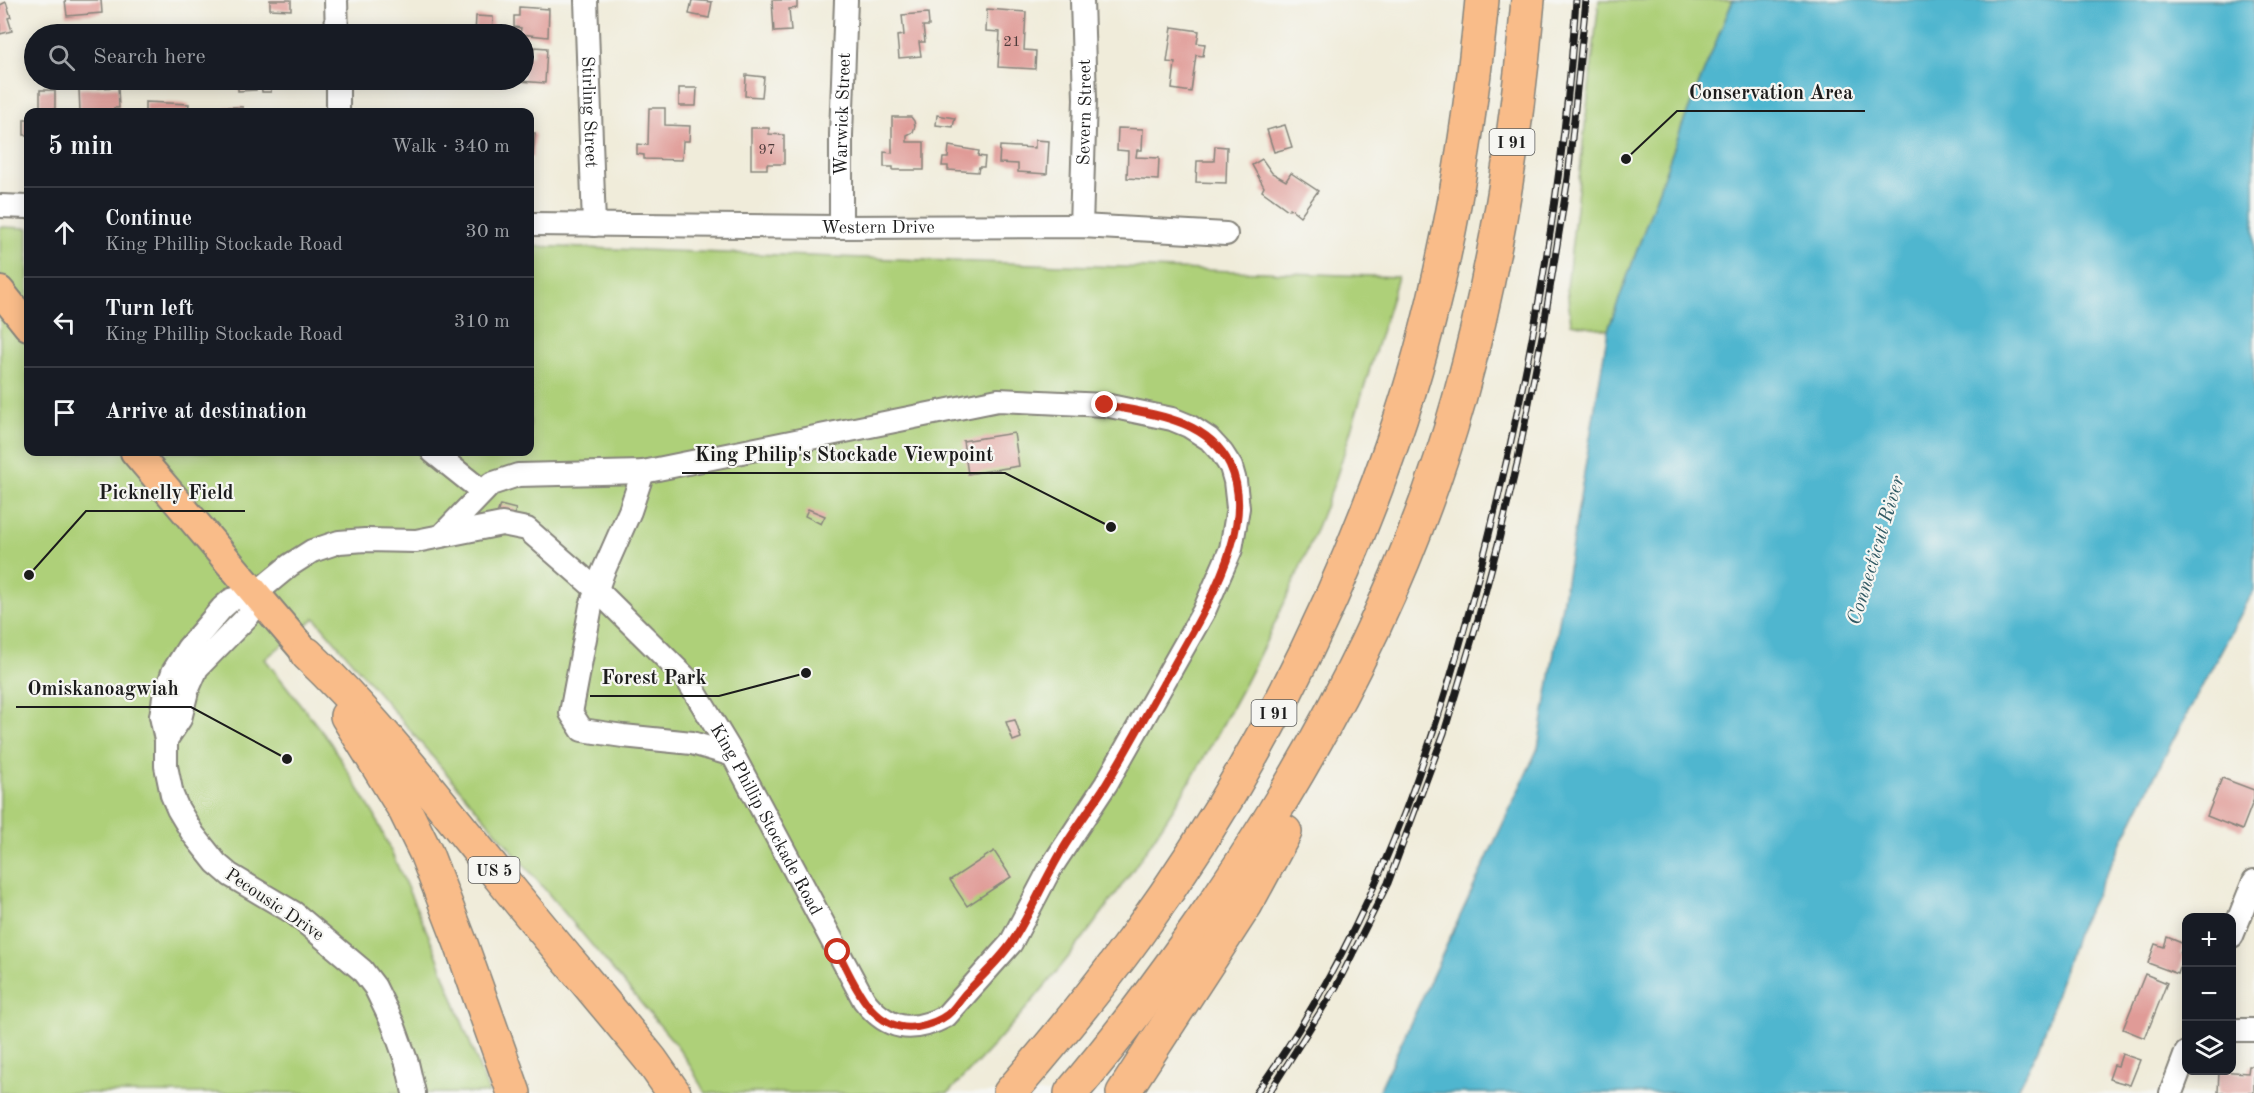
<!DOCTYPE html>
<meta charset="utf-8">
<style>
:root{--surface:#171b24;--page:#20242c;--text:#f1f3f6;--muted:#9ea1a6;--line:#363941}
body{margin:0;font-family:"Old Standard TT",serif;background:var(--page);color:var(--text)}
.controls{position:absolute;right:18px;bottom:18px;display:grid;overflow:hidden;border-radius:12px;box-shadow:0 3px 15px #0003}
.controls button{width:54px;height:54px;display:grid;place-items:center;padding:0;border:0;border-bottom:2px solid var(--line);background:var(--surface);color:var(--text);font:30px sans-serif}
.stop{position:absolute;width:18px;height:18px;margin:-14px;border:4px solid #c8321e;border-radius:50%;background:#fff}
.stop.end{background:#c8321e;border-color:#fff;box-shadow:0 2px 6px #0008}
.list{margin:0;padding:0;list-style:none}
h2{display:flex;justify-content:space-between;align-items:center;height:78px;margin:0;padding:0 24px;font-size:26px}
h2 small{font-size:20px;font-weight:400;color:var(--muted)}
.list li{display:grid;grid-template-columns:39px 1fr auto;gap:18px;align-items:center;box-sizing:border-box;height:90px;padding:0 24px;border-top:2px solid var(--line)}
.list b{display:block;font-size:22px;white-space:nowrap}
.list p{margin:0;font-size:20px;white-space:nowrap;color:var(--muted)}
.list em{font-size:20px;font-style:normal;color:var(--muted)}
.icon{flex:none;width:33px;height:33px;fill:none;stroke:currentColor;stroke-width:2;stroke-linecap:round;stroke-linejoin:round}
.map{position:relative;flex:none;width:2254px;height:1093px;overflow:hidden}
.search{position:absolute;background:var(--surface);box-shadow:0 3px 15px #0003;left:24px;top:24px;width:510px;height:66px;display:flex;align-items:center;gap:15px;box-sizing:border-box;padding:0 21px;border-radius:33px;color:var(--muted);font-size:22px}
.panel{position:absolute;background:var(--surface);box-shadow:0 3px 15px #0003;left:24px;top:108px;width:510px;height:348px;border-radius:12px}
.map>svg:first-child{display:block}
.green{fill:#aed079;stroke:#65764a;stroke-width:1.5}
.water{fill:#50b6cf;stroke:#366976;stroke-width:1.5}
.building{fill:#e09b97}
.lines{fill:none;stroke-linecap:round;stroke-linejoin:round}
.minor-casing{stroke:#86847b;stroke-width:26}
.major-casing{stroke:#86847b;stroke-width:32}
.highway-casing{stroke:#86847b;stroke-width:36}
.minor{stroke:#fff;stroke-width:22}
.major{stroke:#f9bc89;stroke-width:28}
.highway{stroke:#f9bc89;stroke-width:33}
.rail-casing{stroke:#1c1c1c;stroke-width:7}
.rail{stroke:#f6f6f2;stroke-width:4.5;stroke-dasharray:14;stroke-linecap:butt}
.route{stroke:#c8321e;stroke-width:8}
.labels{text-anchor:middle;stroke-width:4.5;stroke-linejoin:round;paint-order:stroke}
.number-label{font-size:15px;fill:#4d3c3b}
.shield{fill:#f6f6f2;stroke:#5d5d5c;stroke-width:1.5}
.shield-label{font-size:16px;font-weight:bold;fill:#1c1c1c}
.street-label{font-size:18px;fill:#1c1c1c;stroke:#f6f6f2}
.water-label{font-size:20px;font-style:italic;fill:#315a64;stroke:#f6f6f2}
.leader{fill:none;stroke:#1c1c1c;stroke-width:2}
.callout-dot{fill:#1c1c1c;stroke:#f6f6f2;stroke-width:2}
.callout-label{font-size:20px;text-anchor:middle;font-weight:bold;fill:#1c1c1c;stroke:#f6f6f2;stroke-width:4.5;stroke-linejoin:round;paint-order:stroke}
</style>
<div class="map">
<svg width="2254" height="1093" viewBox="0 0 2254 1093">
<rect width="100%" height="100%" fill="#f6f6f2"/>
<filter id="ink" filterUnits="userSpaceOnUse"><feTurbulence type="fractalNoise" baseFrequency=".0167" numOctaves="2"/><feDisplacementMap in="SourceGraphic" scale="12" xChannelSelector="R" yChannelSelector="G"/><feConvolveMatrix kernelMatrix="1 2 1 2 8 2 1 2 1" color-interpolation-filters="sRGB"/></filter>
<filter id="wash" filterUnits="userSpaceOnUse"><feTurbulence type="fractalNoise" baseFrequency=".008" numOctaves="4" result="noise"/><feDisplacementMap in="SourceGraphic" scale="24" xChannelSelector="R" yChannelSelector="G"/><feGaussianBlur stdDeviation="1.35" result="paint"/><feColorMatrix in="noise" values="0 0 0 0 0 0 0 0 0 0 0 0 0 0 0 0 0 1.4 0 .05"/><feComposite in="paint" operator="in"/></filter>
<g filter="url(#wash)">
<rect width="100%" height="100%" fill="#f0ecda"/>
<g class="green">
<polygon points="1599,0 1733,0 1682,126 1608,330 1571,323 1567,288"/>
<path d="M0,227L28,228V452H530V246L1398,277C1384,324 1369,370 1355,417C1347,441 1341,466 1332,489C1247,713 1117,923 948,1093H705L691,1067L673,1041L315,618L265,659L330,742L375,816L433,945L489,1093H0Z"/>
</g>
<polygon class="water" points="1733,0 2254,0 2254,590 2172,742 2076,934 2039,1048 2016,1093 1378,1093 1538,748 1608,330 1682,126"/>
<g id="blocks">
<g class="building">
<polygon points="65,0 101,0 102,13 67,16"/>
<polygon points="270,0 291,0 291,10 270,9"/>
<polygon points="692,0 712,2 709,18 689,14"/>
<polygon points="772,0 797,0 797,8 789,9 791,31 774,32"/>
<polygon points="6,2 11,17 8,18 12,31 0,34 0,5"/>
<polygon points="519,7 549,9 548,37 520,34 521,28 514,27 514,16 519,16"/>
<polygon points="987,9 1026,12 1024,50 1036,51 1035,69 998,67 1000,32 986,31"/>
<polygon points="928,13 929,26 923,26 925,42 919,42 921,56 899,58 897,36 904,35 902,15"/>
<polygon points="476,16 493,17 492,34 475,34"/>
<polygon points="273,25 293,26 293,34 273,34"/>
<polygon points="1172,27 1199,31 1197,43 1205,44 1203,56 1196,55 1191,92 1172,89 1175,63 1167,62"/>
<polygon points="534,47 547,48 545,83 519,81 519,80 524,80 524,55 533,56"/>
<polygon points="746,75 764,77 762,97 745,96"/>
<polygon points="238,80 256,80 256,90 238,91"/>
<polygon points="261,80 271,80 271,92 262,92"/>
<polygon points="474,80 491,80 491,84 474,83"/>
<polygon points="118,87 119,108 114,108 114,112 80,112 79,89"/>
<polygon points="679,88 697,88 696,106 679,106"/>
<rect x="40" y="90" width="15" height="22"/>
<polygon points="145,102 189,104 188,112 145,112"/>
<rect x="225" y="107" width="18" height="5"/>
<polygon points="649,108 665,108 665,125 690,126 689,141 683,141 682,160 644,159 644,155 637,154 637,144 648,145"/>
<polygon points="937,115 955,118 953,127 936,125"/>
<polygon points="892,117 911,117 914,121 915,126 913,132 907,135 907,142 924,142 924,170 893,170 893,167 884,167 884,152 892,153"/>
<rect x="24" y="119" width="4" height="16"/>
<polygon points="1285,125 1292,147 1274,152 1267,130"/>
<polygon points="751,128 769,128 769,134 784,135 784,164 767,164 767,169 751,169"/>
<polygon points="1118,128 1143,129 1142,150 1137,150 1136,157 1159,158 1158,180 1127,178 1128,151 1117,150"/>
<polygon points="530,133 535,133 533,156 530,156"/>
<polygon points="1035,140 1049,141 1047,174 1018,172 1018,164 999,163 1000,146 1035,148"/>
<polygon points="949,146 979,151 978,156 985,157 984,167 979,167 978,172 948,170 948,166 942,166 943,158 948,158"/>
<polygon points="1215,146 1227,147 1226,183 1196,182 1197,161 1214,161"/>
<polygon points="1262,159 1272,173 1286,181 1291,173 1318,191 1300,216 1290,208 1288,210 1262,191 1264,187 1252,165"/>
<polygon points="1014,433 1019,466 968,474 963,441"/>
<polygon points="500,505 516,509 513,518 497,514"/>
<polygon points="808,509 825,516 821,524 805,516"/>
<polygon points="1015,720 1021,738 1013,741 1006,722"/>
<polygon points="2222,778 2254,790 2254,799 2242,830 2207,816"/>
<polygon points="994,851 1011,877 967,906 950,880"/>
<polygon points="2167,937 2184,944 2180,954 2184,956 2178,974 2148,963 2155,944 2164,947"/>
<polygon points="2145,974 2167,983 2145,1038 2123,1029"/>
<polygon points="2122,1054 2140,1060 2130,1085 2109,1079 2114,1065 2118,1066"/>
<polygon points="2249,1066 2254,1066 2254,1093 2218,1093 2219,1071 2248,1073"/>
</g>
</g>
</g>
<g filter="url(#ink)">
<use href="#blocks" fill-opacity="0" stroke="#86847b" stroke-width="1.5"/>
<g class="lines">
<defs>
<g id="minor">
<polyline points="336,0 337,34"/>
<path id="s1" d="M586,0L594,225"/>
<polyline points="338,80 338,112"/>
<polyline points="0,206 28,207"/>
<path id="s2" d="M530,224L836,227L1081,226L1226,234"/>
<path id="s3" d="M841,226V135L846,0"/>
<path id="s4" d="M1081,226L1085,99L1082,0"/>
<polyline points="433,452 483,492"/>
<polyline points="643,472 630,511 603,572 591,606 571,713 582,730 623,736 692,743 733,755"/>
<polyline points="166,740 180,719 187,691 197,668 248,616 253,609 256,593"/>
<polyline points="2232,936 2254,881"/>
<polyline points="2232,1030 2254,1030"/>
<path id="s5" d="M414,1093L407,1063L393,1024L375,987L362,970L294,913L230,875L216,863L193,834L178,809L172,795L166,766V740L161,716L164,698L173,672L188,648L222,608L231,600L256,593L290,565L312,551L339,542L365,540L416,541L502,524L527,529L597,590L687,679L733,755L864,1000C887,1030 912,1034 946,1016L1011,943L1050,869L1106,784L1204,611L1231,549L1238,508L1235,481L1231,467L1222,453L1209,439L1189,426L1172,419L1105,405L998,400L643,472L518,475L491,484L441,536"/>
<polyline points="2171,1093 2186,1053"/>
</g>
<g id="major">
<polyline points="0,291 28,326"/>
<polyline points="135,452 307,654"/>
</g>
<g id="highway">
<path d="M307,654C377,720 434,796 495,871C546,935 600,997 651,1060L674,1093"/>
<polyline points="347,716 405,810 426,853 461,944 514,1093"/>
<path d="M1010,1093C1054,1042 1096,991 1136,936C1245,786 1333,616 1393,441C1442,300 1468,148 1482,0"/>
<path d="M1071,1093C1113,1044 1152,992 1189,940C1307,775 1404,596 1459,400C1495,270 1517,134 1528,0"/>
<polyline points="1123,1093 1246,904 1285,832"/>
</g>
</defs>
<use href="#minor" class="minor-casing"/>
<use href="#major" class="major-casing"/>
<use href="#highway" class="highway-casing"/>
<use href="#minor" class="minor"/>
<use href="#major" class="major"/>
<use href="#highway" class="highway"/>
<defs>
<g id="rail">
<path d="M1256,1093C1383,918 1447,711 1497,502C1536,338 1565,169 1576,0"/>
<polyline points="1269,1093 1336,987 1388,883 1444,733 1478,619 1498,544 1517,464 1543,331 1568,178 1586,0"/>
</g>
</defs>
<use href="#rail" class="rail-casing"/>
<use href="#rail" class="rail"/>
</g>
</g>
<g class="lines" filter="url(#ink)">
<path class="route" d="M838,952C854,983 873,1034 917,1027C927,1025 938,1022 947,1015C954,1010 959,1001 965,994C981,977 999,961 1012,942C1032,911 1046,876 1066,844C1078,825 1092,806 1105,786C1129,747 1151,705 1174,665C1194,630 1220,585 1231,547C1239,521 1242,491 1230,465C1207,418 1150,414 1105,405"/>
</g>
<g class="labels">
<g class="number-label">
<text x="1012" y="46">21</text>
<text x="767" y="154">97</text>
</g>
<g class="shield">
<rect x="1489.5" y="129" width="45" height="26" rx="4.5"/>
<rect x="1251.5" y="700" width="45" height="26" rx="4.5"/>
<rect x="468.5" y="857" width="51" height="26" rx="4.5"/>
</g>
<g class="shield-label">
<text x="1512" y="148">I 91</text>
<text x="1274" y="719">I 91</text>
<text x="494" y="876">US 5</text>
</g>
<g class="street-label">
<text dy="6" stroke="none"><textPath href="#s1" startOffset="112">Stirling Street</textPath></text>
<text dy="6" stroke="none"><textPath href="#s3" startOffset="112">Warwick Street</textPath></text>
<text dy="6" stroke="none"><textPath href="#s4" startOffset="114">Severn Street</textPath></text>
<text dy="6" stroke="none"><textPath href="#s2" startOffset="348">Western Drive</textPath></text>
<text dy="6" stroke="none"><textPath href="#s5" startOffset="1312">King Phillip Stockade Road</textPath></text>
<text transform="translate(275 904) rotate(34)" y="6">Pecousic Drive</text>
</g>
<g class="water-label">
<text transform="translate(1875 550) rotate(-73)" y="7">Connecticut River</text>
</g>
</g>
<path class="leader" d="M1626 159L1677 111H1865M1111 527L1005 473H682M29 575L86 511H245M806 673L719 696H590M287 759L191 707H16"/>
<g class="callout-dot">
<circle cx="1626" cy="159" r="6"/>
<circle cx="1111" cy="527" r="6"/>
<circle cx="29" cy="575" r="6"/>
<circle cx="806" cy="673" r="6"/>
<circle cx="287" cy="759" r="6"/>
</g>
<g class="callout-label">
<text x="1771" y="99">Conservation Area</text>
<text x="844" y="461">King Philip's Stockade Viewpoint</text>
<text x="166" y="499">Picknelly Field</text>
<text x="654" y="684">Forest Park</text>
<text x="103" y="695">Omiskanoagwiah</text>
</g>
</svg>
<div class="controls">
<button>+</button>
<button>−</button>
<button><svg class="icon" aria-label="layers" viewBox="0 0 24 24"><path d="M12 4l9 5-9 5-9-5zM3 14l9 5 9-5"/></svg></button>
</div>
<div class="stop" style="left:838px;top:952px"></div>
<div class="stop end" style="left:1105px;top:405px"></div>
<div class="search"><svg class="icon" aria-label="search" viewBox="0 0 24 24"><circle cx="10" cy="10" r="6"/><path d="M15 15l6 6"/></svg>Search here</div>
<section class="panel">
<h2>5 min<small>Walk · 340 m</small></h2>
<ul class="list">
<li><svg class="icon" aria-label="ahead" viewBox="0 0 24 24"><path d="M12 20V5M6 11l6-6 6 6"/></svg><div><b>Continue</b><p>King Phillip Stockade Road</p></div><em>30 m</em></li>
<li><svg class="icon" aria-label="left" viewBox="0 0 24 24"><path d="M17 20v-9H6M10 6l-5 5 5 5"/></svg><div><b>Turn left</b><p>King Phillip Stockade Road</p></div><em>310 m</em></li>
<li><svg class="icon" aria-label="arrive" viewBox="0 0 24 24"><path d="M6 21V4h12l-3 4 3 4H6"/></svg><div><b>Arrive at destination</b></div></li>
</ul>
</section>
</div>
